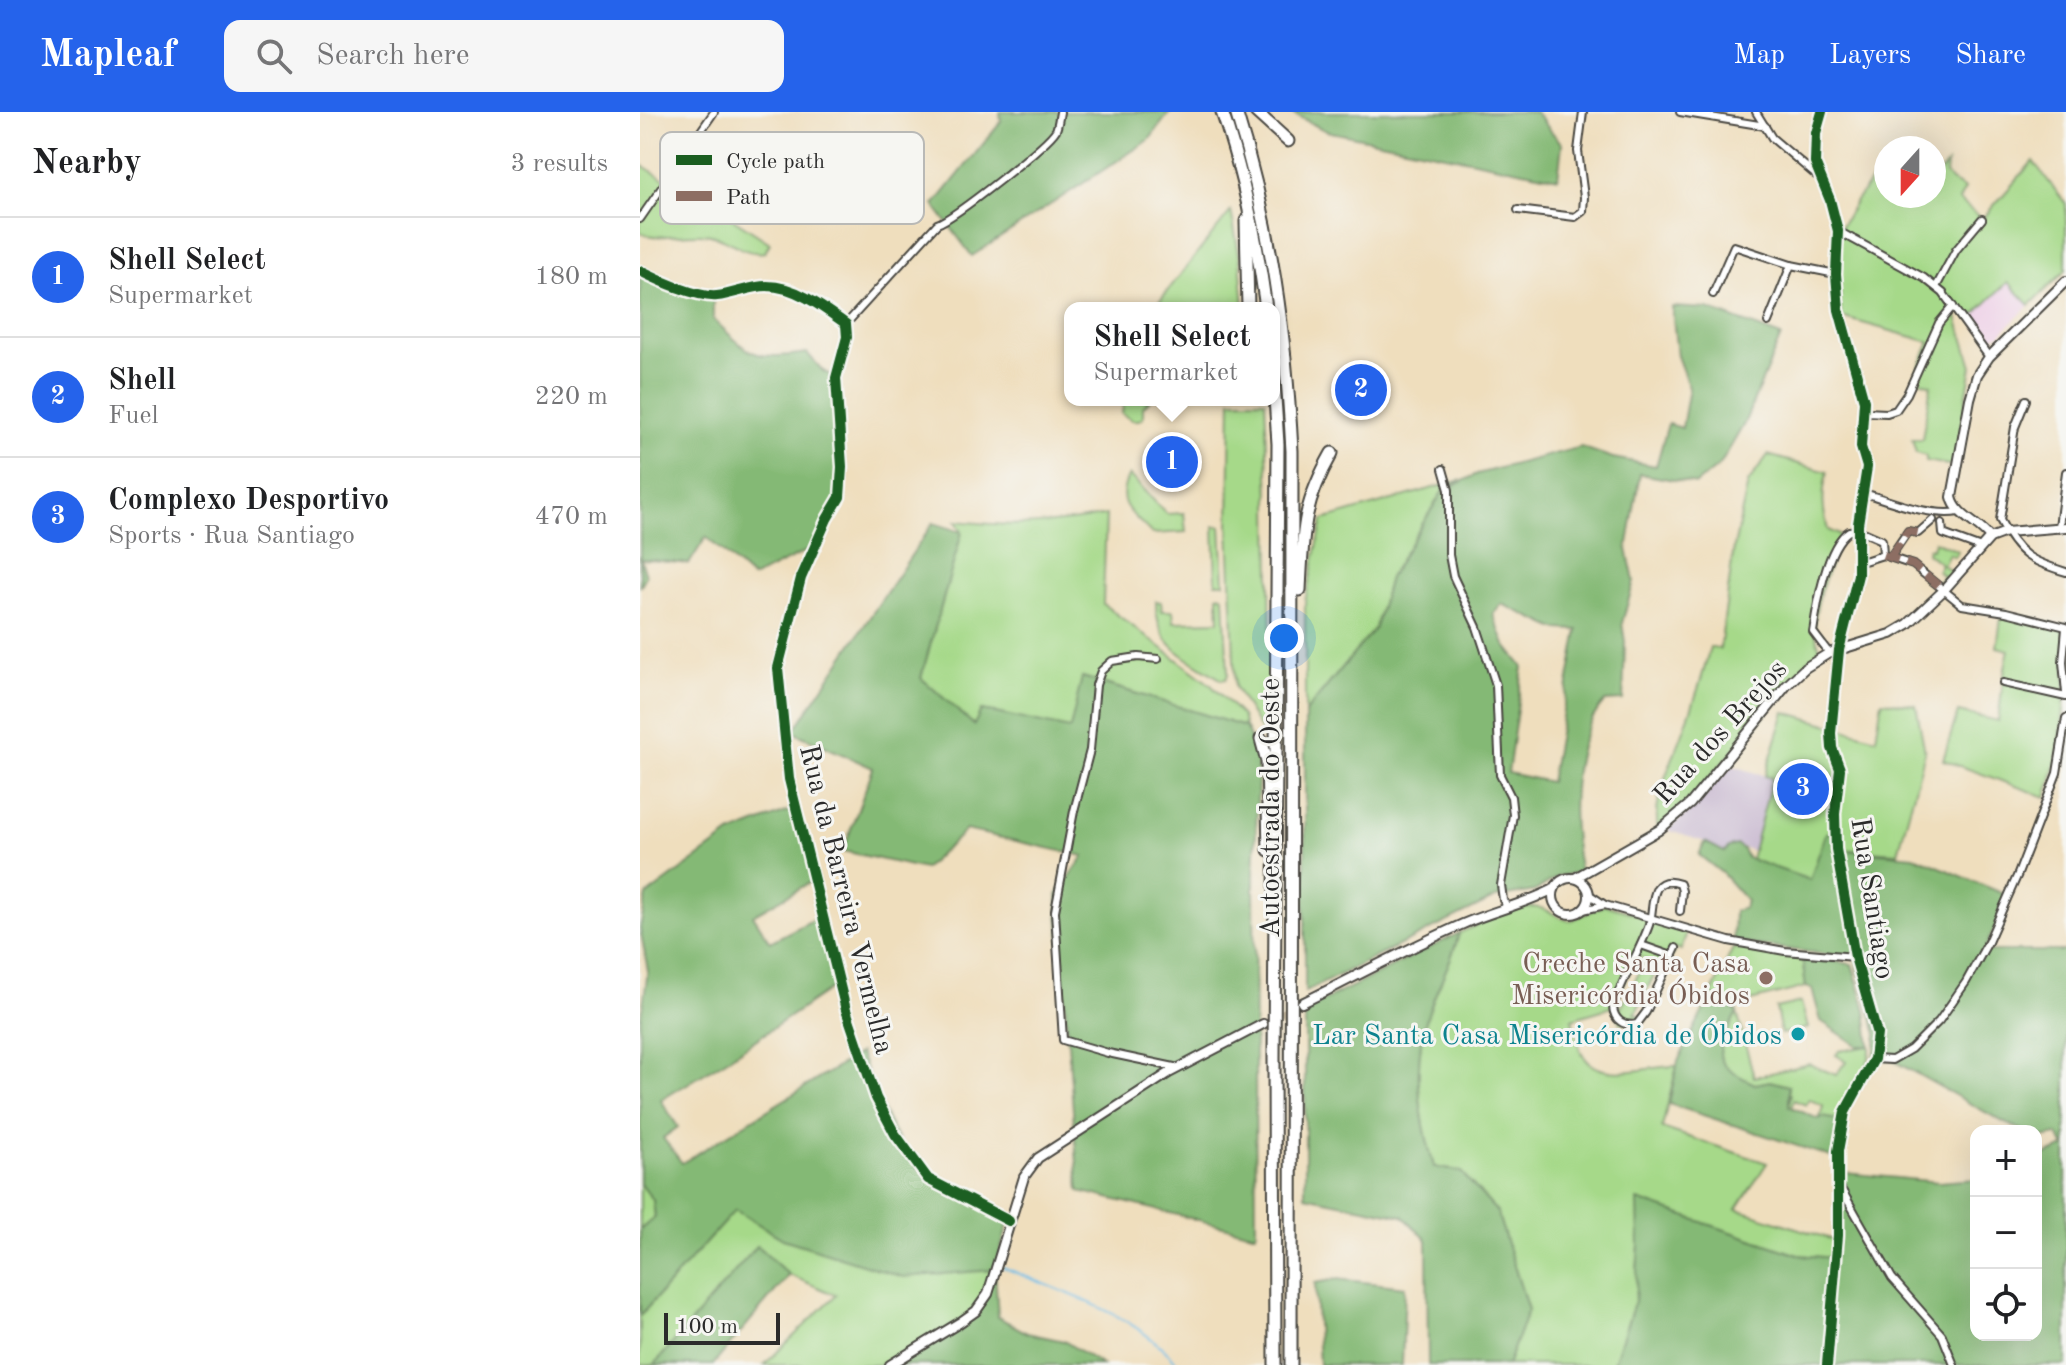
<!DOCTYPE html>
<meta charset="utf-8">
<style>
:root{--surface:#fff;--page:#f6f6f6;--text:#202124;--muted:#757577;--line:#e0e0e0;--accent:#2563eb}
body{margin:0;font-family:"Old Standard TT",serif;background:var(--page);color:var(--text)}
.controls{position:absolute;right:24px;bottom:24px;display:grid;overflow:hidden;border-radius:16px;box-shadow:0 8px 32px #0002}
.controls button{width:72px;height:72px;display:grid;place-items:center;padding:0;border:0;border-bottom:2px solid var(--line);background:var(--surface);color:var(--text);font:40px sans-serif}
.compass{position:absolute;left:1234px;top:24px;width:72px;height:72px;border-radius:50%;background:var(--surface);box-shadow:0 8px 32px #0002;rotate:201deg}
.scale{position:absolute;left:24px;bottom:20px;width:116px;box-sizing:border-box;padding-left:8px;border:4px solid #2b2b2b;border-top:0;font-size:22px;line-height:28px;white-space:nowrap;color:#2b2b2b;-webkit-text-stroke:6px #f6f6f2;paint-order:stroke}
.you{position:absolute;left:644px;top:526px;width:28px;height:28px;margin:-20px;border:6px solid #fff;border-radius:50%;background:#1a73e8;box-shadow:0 0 0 12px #1a73e833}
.badge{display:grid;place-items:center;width:52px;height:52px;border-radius:50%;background:var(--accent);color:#fff;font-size:26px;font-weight:700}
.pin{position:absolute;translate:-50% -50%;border:4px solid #fff;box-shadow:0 2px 8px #0006}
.popup{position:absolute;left:424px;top:190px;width:216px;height:104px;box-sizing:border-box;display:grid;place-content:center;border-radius:16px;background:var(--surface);filter:drop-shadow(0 2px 6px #0005);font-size:26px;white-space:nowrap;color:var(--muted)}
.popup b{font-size:30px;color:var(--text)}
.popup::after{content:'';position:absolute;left:50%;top:100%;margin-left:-16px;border:16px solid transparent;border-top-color:var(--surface)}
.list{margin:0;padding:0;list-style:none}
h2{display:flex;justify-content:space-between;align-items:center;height:104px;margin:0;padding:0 32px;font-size:34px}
h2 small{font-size:26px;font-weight:400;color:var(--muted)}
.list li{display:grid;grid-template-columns:52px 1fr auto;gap:24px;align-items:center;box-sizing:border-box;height:120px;padding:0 32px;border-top:2px solid var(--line)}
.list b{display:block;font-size:30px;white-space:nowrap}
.list p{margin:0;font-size:26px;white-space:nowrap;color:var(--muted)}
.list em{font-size:26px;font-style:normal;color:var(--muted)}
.icon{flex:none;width:44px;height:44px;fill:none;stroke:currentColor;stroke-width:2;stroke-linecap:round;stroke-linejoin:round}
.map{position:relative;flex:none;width:1426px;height:1253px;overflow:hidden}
header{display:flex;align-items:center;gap:48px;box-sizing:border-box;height:112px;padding:0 40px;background:var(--accent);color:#fff}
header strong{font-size:38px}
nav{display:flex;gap:44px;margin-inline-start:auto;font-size:28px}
.search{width:560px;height:72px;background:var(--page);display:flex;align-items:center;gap:20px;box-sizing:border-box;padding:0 28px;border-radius:16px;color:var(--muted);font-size:30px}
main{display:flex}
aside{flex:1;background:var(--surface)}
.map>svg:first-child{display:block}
.built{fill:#eed0e7}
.industrial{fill:#ccbed3}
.green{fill:#a6d989;stroke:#68825a;stroke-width:2;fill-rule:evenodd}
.forest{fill:#84b975;stroke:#587250;stroke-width:2;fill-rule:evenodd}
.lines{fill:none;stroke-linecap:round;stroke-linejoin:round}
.stream{stroke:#6bbce7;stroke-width:2}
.secondary-tunnel{stroke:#c8baa0;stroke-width:8;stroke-dasharray:8 4;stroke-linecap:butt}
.street-casing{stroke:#484641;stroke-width:10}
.secondary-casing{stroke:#484641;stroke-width:12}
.highway-casing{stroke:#484641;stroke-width:15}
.street{stroke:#fff;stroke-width:6}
.secondary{stroke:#fff;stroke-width:8}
.highway{stroke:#fff;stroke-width:11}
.quiet{stroke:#8d6e63;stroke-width:8;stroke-dasharray:16 8;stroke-linecap:butt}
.cycleway-casing{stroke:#f6f6f2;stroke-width:15}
.cycleway{stroke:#1b5e20;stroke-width:10}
.education-dot{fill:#8d6e63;stroke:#f6f6f2;stroke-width:3}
.culture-dot{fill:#0f9aa8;stroke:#f6f6f2;stroke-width:3}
.labels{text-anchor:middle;stroke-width:6;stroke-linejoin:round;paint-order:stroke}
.street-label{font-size:28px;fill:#2b2b2b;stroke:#f6f6f2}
.education-label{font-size:28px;fill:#785e54;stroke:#f6f6f2;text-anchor:end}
.culture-label{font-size:28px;fill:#0d838f;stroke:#f6f6f2;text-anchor:end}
.key{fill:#f6f6f2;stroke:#b9b9b6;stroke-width:2}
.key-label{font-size:22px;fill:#2b2b2b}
</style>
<header>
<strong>Mapleaf</strong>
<div class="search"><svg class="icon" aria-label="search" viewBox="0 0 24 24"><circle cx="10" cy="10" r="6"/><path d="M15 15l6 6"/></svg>Search here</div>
<nav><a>Map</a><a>Layers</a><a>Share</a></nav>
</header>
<main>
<aside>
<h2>Nearby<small>3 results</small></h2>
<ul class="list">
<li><span class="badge">1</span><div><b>Shell Select</b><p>Supermarket</p></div><em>180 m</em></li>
<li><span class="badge">2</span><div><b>Shell</b><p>Fuel</p></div><em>220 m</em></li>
<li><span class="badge">3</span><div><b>Complexo Desportivo</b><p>Sports · Rua Santiago</p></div><em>470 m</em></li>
</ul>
</aside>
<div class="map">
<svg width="1426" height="1253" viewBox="0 0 1426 1253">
<rect width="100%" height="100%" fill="#f6f6f2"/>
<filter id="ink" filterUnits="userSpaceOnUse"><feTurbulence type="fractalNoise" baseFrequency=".0125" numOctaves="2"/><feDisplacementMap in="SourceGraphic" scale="16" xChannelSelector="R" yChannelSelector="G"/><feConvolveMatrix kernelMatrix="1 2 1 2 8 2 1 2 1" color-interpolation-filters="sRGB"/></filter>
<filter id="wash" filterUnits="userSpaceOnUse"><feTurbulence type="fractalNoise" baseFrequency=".006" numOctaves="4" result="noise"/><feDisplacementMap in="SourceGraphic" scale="32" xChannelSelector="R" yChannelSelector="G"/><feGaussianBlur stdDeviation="1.8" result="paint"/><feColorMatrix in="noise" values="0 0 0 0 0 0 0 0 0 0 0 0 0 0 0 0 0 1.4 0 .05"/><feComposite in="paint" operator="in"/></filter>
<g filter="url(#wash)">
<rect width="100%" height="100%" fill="#efdebd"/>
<polygon class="built" points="1368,169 1390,193 1358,224 1357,222 1351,228 1330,207"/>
<polygon class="industrial" points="1091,653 1132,666 1113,739 1097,733 1084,740 1065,730 1027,718 1052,697"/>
<g class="green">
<polygon points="1393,49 1426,92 1426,158 1390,193 1368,170 1330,207 1314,195 1332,254 1314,354 1286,349 1286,344 1276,341 1272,327 1282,327 1291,273 1274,267 1290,230 1201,205 1198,119 1216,89 1240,57 1246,52 1246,84 1294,84 1294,67 1307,52 1306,62 1311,69 1325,77 1319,88 1342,107"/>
<path d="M0,52L26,68L29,65L130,131L125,140C104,144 91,127 71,123C46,118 24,130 0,121Z"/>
<polygon points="591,99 600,147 604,196 514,196"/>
<polygon points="484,288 510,288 503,295 503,305 499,308 492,308 482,302"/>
<polygon points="591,288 625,288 629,387 632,638 595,575 589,413"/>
<path d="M1128,343L1187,360C1182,382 1182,396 1188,418L1202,424C1190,453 1162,511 1182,539L1048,690L1018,717C1012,688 1031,652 1041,626C1052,596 1063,566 1070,535L1080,537L1094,435L1108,371Z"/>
<path d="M489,363L527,402L544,401L546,420L512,422C493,401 473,394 489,363Z"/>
<polygon points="821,368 803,379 749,466 735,516 665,601 665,489 683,408"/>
<path d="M466,403L463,492L571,573L602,604L605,615L443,565L430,618L341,598L335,614L281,566L322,420L316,409C370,415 413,414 466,403Z"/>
<polygon points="574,414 581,414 584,471 576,471"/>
<polygon points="1294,429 1318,439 1314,445 1309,442 1303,453 1317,463 1307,475 1299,469 1304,464 1297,459 1301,452 1287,441 1288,436 1292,437"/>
<path d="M581,483L584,486L588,562L586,567L582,568C546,544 516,537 516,489L521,490L522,499H533L534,510L579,509L578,484Z"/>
<path d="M1362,499L1426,515C1426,575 1426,628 1406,685L1303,648L1318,600L1358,609C1362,583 1362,563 1369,538L1357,535Z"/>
<polygon points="1242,589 1276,593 1285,640 1258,741 1196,737 1171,768 1140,760 1111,747 1132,666 1125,664 1145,600 1236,626"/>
<path d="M965,793L1048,817L1041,838L1036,836L1027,854L1020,851L995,902L1002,905L997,912L981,911L972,895L932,907C935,918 937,929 941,939C957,975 1008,953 1037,954L1022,1016L1127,1051L1097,1097L1197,1129L1196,1146L1158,1143L999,1089V1133L995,1189L973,1253H867L888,1198L857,1100L821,1060L794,1055C780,1005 771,953 788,902C797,874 812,850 819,821C843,811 874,791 900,796C911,798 919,807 930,809ZM997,843L1006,848L981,895L975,891Z"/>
<path d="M1093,836L1162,845L1166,875L1095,893L1114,965L1169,952L1196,963L1206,949L1196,943L1199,939L1230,934C1232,961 1205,982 1199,1008L1180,1006L1183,994L1169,987L1166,993L1154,988L1151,996L1149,994L1151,982L1130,969L1115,972C1066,949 1077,942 1097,900L1071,883Z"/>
<polygon points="1161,890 1168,916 1141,922 1136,896"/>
<polygon points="0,1071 13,1088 15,1105 0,1118"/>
<polygon points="95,1098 355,1158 336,1199 250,1253 124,1253 196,1183 149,1163 117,1134 14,1253 0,1253 0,1204"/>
</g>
<g class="forest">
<polygon points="360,0 530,0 509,28 332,144 294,93 361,10"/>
<polygon points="650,0 895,0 922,32 918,66 686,19"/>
<path d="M0,159L73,184V207C111,243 112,249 167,241L183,259L196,266L200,385L175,435L112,466L66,425L49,452L1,447L6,464L0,475Z"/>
<path d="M1032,195L1068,197L1141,224L1104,312L1080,353L1056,372L1000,362L987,437L994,469L982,511L985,530L983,588L965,589C928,630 929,709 940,760L919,764L895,779L855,786L665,880V601L735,516L749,466L803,379L837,362L941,335L973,346L1016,354L1028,312L1042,316L1049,276L1037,244ZM862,492L916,517L938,518L910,670L868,661L883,555L865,533L853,502Z"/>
<polygon points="293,411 322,420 281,566 334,613 341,598 430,617 442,565 605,615 617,640 618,671 614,764 616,1122 439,1079 417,783 444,744 326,718 284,757 203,739 233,656 153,620"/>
<path d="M156,696L174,768L113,803L130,830L182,803L199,871L86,948L21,988L38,1015L23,1026L42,1051L220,941C235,983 254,1033 287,1066C300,1078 351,1100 369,1109L355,1158L358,1205L387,1221L424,1229L462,1253H250L336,1199L355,1158L263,1165L143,1127L95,1098L0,1204V1118L15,1105L13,1088L0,1071V911L8,859L0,816L7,783L90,722Z"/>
<polygon points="1195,720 1196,737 1274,744 1369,784 1344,839 1426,839 1426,1253 973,1253 995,1189 999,1133 998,1088 1158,1143 1195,1146 1198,1070 1205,1061 1299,1070 1336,1067 1336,1223 1396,1223 1396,1047 1425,1035 1418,1023 1401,1026 1396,1024 1396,1019 1384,1019 1365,1011 1252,948 1234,947 1237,922 1215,846 1093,830 1094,799 1104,796 1106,788 1083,762 1059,743 1065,730 1084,740 1089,735 1097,733 1103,737 1107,746 1170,768 1186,721"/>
<path d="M819,821C812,850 797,874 788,902C771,953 780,1005 794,1055L821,1060L857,1100L888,1198L867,1253H788L787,1128L763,1104L665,1084V898Z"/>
<polygon points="1162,845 1212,852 1226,898 1230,934 1218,934 1181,909 1172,877 1166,875"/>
<path d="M1071,883L1097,900C1077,942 1066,949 1115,972L1130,969L1149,974V994L1178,1007L1183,1005L1199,1008L1194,1046L1029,992L1038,949Z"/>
<polygon points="117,1134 149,1163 73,1253 14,1253"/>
<polygon points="697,1167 765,1175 762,1253 679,1253 675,1171"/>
</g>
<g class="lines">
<path class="stream" d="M363,1155C427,1183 492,1199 539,1253"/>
</g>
</g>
<g filter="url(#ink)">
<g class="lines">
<polyline class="secondary-tunnel" points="631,908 662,891"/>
<defs>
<g id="street">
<polyline points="1040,0 1125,14"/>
<polyline points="1116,0 1132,26 1178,65"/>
<polyline points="1182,0 1176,21 1175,51 1190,88 1198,119 1196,162 1199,198 1224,289 1221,335 1227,355 1218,412 1218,463 1199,538 1191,621 1192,636 1200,657 1195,702 1196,737 1215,845 1237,922 1234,947 1205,1000 1198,1039 1198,1123 1187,1253"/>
<polyline points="878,98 935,105 943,99 944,85 938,39 943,0"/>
<polyline points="0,107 74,0"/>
<polyline points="1198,119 1284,166 1303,181 1349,245"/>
<path d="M0,159C18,168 58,186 77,184C94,182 111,174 127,174C156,174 184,196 206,212L207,225L196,266L202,355L200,385L187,407L161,466L138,556L149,667L206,898L236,986L255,1022L288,1067L369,1109"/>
<polyline points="1296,175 1316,138 1342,107"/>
<polyline points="1073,182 1094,134 1151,153 1196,162"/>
<polyline points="1128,210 1151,153"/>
<path d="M206,212L297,112C314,106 407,33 416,18C418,14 419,5 420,0"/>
<path d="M1386,288L1375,315L1360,408C1378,443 1390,449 1426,460"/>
<polyline points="1225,300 1247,301 1256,298 1267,282 1299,211 1313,194"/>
<polyline points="803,357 809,378 809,443 813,464 837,515 856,573 860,663 871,685 873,703 861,773 863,788 867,794"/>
<path d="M1221,380C1251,389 1288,405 1319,400"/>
<polyline points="1302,411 1303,422 1341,436"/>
<polyline points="1419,415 1426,360"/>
<polyline points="1243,443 1273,453 1322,493 1366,500 1426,515"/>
<polyline points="1251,444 1268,419 1278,421 1293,408"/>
<polyline points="1426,516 1423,550 1426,581"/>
<path d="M1189,541L1173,520C1177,493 1186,434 1209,419L1219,418L1242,428L1243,443L1218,451"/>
<polyline points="518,547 498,545 472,549 461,559 456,573 450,638 434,699 415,799 423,928 468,941 539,956"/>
<polyline points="1363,571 1426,585"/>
<polyline points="950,783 965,793 1089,829 1145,839 1215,845"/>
<polyline points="943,798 965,793"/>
<polyline points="1001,833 1032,844"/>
<path d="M1036,836L1006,900L997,912C984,915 974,908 973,895C982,867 999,841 1009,813C1013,802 1011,786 1017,776C1023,767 1032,769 1040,772L1042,779L1040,799"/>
<polyline points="1234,947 1252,948 1271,937 1299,909 1326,870 1348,830 1378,762 1417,661 1426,606"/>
<polyline points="1199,1073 1252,1166 1302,1223 1314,1253"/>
</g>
<g id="secondary">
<path d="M1350,426C1339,411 1316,404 1312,385L1330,287L1337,263L1349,245L1426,169"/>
<circle cx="931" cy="784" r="18"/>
<polyline points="935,766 1019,718 1050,692 1146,574 1165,556 1189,541 1251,522 1268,512 1304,478 1350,426 1366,420 1426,415"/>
<path d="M662,891C715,865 768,836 823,812C853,799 885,792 914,777"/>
<polyline points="250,1253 319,1211 336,1199 348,1182 384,1065 398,1046 529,961 623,912"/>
</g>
<g id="highway">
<path d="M582,0C604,64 617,129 626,196"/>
<path d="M596,0C631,111 646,223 652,339L651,1253"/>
<polyline points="616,0 648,29"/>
<polyline points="606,109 608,196"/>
<polyline points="634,270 638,332 634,946 635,1253"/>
<path d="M660,478C663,419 662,394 692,341"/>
<polyline points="621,627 627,649 629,738"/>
</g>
</defs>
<use href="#street" class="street-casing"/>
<use href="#secondary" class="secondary-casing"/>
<use href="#highway" class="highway-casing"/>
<use href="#street" class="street"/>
<use href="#secondary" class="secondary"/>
<use href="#highway" class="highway"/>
<g class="quiet">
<polyline points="1243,443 1273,453 1304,478"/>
<polyline points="1251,444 1268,419 1278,421"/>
</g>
<defs>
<g id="cycleway">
<polyline points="1182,0 1176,21 1175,51 1190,88 1198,119 1196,162 1199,198 1224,289 1221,335 1227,355 1218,412 1218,463 1199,538 1191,621 1192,636 1200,657 1195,702 1196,737 1215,845 1237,922 1234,947 1205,1000 1198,1039 1198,1123 1187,1253"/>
<path d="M0,159C18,168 58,186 77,184C94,182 111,174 127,174C156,174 184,196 206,212L207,225L196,266L202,355L200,385L187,407L161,466L138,556L149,667L206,898L236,986L255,1022L288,1067L369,1109"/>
</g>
</defs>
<use href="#cycleway" class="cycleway-casing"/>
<use href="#cycleway" class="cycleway"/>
</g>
</g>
<circle class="education-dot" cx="1126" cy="866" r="8"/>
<circle class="culture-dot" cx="1158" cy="922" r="8"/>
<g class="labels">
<g class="street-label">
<text transform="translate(1079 619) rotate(-48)" y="10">Rua dos Brejos</text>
<text transform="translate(629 696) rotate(-90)" y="10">Autoestrada do Oeste</text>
<text transform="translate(1234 786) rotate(81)" y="10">Rua Santiago</text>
<text transform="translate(208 787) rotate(76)" y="10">Rua da Barreira Vermelha</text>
</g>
<g class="education-label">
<text x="1110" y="860">Creche Santa Casa<tspan x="1110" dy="32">Misericórdia Óbidos</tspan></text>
</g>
<g class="culture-label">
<text x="1142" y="932">Lar Santa Casa Misericórdia de Óbidos</text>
</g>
</g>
<rect x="20" y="20" width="264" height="92" rx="12" class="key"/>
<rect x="36" y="43" width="36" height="10" fill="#1b5e20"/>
<rect x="36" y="79" width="36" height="10" fill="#8d6e63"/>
<g class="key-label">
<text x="86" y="56">Cycle path</text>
<text x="86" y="92">Path</text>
</g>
</svg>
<div class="controls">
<button>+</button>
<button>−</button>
<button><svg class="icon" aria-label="locate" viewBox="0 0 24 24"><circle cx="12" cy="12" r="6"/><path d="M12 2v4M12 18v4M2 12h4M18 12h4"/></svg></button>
</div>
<svg class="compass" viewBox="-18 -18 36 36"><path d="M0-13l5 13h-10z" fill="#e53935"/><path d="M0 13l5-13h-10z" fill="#757577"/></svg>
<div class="scale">100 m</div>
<div class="you"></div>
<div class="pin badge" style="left:532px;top:350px">1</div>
<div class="popup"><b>Shell Select</b>Supermarket</div>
<div class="pin badge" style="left:721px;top:278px">2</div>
<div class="pin badge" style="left:1163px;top:677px">3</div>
</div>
</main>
